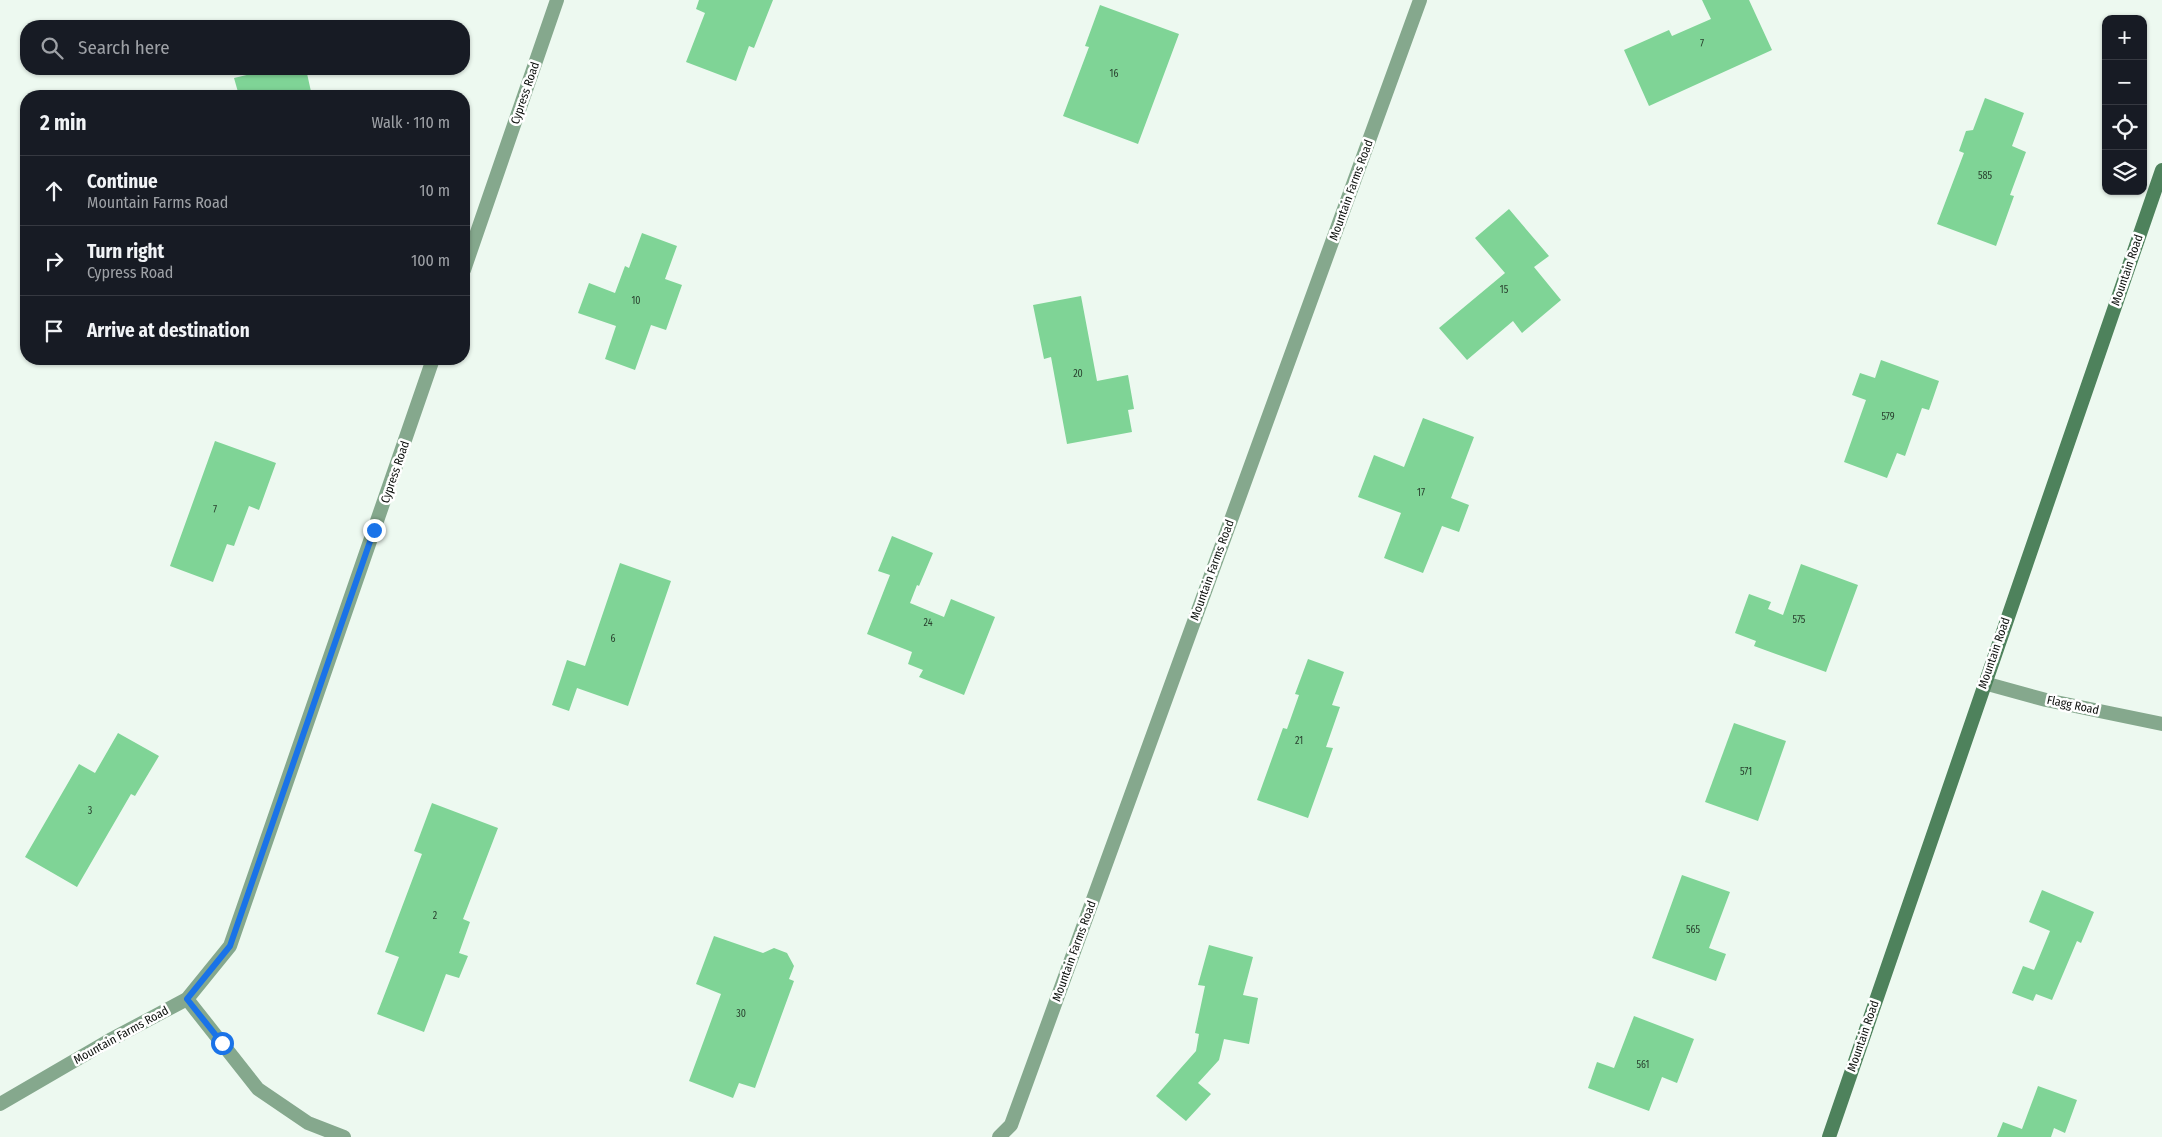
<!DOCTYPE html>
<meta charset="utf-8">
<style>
:root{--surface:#171b24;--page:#242831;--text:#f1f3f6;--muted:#9ea1a6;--line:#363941}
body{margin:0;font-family:"Fira Sans Condensed",sans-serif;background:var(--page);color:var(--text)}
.controls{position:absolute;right:15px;top:15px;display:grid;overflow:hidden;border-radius:10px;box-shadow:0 1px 4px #0004}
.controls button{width:45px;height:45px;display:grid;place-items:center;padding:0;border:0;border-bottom:1px solid var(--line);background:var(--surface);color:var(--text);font:25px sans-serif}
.stop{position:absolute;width:15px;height:15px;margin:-11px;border:4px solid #1a73e8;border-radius:50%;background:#fff}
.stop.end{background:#1a73e8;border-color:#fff;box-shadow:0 1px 5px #0008}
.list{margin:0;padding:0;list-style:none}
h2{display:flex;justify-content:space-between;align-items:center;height:65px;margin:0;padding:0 20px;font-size:21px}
h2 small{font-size:16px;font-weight:400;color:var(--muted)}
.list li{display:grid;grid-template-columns:32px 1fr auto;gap:15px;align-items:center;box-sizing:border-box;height:70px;padding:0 20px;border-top:1px solid var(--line)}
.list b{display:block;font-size:19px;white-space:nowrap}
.list p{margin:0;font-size:16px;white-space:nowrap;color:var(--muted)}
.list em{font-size:16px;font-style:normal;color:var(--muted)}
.icon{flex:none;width:28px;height:28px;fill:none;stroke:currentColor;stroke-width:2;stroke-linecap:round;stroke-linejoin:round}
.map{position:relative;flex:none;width:2162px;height:1137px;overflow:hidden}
.search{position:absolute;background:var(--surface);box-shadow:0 1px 4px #0004;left:20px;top:20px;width:450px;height:55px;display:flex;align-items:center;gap:12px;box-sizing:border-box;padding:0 18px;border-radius:20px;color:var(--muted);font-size:19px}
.panel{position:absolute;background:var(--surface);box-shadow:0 1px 4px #0004;left:20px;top:90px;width:450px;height:275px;border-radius:20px}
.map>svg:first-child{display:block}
.building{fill:#7fd496}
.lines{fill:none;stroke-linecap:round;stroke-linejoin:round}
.minor{stroke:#85a88d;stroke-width:14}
.tertiary{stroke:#85a88d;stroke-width:14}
.secondary{stroke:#4e825c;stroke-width:14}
.route{stroke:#1a73e8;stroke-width:6}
.labels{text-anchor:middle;stroke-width:5;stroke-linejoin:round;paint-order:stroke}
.number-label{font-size:10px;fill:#2a412f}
.street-label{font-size:12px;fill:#0d100d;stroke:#fff}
</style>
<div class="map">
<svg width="2162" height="1137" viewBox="0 0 2162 1137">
<rect width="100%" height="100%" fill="#edf9f0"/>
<g class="building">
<polygon points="699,0 773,0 754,48 749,46 736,81 686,62 705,13 696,9"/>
<polygon points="1702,0 1749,0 1772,50 1649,106 1624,50 1669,30 1672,36 1711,19"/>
<polygon points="1100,5 1179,34 1138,144 1063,116 1089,47 1085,46"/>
<polygon points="272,69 306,69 312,96 225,96 238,92 234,78"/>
<polygon points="1985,98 2024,113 2012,146 2026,152 2010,195 2014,196 1996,246 1937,224 1964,153 1959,151 1966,131 1973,130"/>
<polygon points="1509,209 1549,256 1534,267 1561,300 1522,333 1513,321 1467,360 1439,328 1505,273 1475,238"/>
<polygon points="642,233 677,246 665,279 682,285 666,330 651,325 635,370 605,359 616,326 578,313 589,283 615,293 625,266 629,268"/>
<polygon points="1081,296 1097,381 1128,375 1134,409 1128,410 1132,432 1067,444 1051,357 1044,359 1033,305"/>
<polygon points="1881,360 1939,381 1929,410 1922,408 1905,456 1897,453 1887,478 1844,462 1866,400 1852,395 1860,373 1875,378"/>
<polygon points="1423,418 1474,437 1451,498 1469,505 1459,532 1442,526 1423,573 1384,558 1401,513 1358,497 1374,455 1404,467"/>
<polygon points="215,441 276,463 259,510 249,506 234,546 227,544 213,582 170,566"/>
<polygon points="892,536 933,553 919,586 917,585 910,603 944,617 951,599 995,617 964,695 919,677 923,670 908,664 912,652 867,634 890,575 878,571"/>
<polygon points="620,563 671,581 628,706 577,688 569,711 552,705 567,660 585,666"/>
<polygon points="1801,564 1858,585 1826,672 1754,646 1756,641 1735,633 1749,594 1771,602 1768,609 1783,615"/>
<polygon points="1308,659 1344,672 1332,705 1340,707 1326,747 1333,748 1308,818 1257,800 1283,728 1287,729 1299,695 1295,694"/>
<polygon points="1734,723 1786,741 1758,821 1705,802"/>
<polygon points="118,733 159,756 135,796 131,794 77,887 25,857 79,764 95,773"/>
<polygon points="432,803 498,828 463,919 470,922 459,953 468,956 459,978 446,974 424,1032 377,1014 399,957 385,952 422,854 414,851"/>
<polygon points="1682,875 1730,892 1709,948 1726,954 1716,981 1652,958"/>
<polygon points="2042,890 2094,912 2081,943 2077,941 2052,1000 2036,994 2033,1001 2012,993 2023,966 2034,970 2050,931 2029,922"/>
<polygon points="714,936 763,953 774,948 787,953 794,966 789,979 794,981 755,1088 739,1083 733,1098 689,1081 721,994 696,984"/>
<polygon points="1209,945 1253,957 1243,995 1258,998 1249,1044 1224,1039 1219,1060 1198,1083 1211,1094 1186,1121 1156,1096 1196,1051 1199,1034 1195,1033 1205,986 1198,985"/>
<polygon points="1634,1016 1694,1039 1677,1083 1662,1077 1649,1111 1588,1088 1597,1062 1614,1068"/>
<polygon points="2038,1086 2077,1100 2065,1133 2054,1128 2051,1137 1997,1137 2003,1122 2022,1129"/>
</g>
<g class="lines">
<g class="minor">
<polyline points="464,270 557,0"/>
<polyline points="187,999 258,1089 308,1123 344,1137"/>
<polyline points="0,1104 110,1040 187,999 230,946 433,359"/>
<polyline points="999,1137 1011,1125 1420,0"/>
</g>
<polyline class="tertiary" points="1984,683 2046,700 2162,724"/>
<polyline class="secondary" points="1829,1137 2162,170"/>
</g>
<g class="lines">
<polyline class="route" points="222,1043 187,999 230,946 374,530"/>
</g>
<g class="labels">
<g class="number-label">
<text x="1702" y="47">7</text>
<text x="1114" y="77">16</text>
<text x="1985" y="179">585</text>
<text x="1504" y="293">15</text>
<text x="636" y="304">10</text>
<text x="1078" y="377">20</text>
<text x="1888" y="420">579</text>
<text x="1421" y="496">17</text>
<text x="215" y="513">7</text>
<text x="1799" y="623">575</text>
<text x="928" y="626">24</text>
<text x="613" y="642">6</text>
<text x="1299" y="744">21</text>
<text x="1746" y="775">571</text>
<text x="90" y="814">3</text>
<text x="435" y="919">2</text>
<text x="1693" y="933">565</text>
<text x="741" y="1017">30</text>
<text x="1643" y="1068">561</text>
</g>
<g class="street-label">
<text transform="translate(525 93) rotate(-71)" y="4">Cypress Road</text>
<text transform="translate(1351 190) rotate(-70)" y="4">Mountain Farms Road</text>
<text transform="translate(2127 270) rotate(-71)" y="4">Mountain Road</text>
<text transform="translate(395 472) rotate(-71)" y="4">Cypress Road</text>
<text transform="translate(1212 570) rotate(-70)" y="4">Mountain Farms Road</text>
<text transform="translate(1994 653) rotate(-71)" y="4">Mountain Road</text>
<text transform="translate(2073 705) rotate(12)" y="4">Flagg Road</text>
<text transform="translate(1074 951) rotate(-70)" y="4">Mountain Farms Road</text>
<text transform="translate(121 1035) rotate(-29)" y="4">Mountain Farms Road</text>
<text transform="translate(1863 1036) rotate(-71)" y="4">Mountain Road</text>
</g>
</g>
</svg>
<div class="controls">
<button>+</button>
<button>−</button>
<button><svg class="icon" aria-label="locate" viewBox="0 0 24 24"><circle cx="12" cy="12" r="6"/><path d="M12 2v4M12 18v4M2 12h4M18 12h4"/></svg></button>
<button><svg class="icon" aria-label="layers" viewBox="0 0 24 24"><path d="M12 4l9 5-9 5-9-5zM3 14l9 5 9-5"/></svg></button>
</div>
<div class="stop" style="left:222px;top:1043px"></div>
<div class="stop end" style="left:374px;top:530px"></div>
<div class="search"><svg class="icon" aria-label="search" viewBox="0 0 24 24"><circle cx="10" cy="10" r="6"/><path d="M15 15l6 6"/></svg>Search here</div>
<section class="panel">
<h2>2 min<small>Walk · 110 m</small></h2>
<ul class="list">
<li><svg class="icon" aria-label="ahead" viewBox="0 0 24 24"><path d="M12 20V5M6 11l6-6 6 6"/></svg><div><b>Continue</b><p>Mountain Farms Road</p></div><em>10 m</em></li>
<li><svg class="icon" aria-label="right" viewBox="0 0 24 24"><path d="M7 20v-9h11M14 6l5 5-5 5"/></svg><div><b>Turn right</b><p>Cypress Road</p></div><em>100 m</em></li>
<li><svg class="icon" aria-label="arrive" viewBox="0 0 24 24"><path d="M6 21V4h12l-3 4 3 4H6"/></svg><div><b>Arrive at destination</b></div></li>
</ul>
</section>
</div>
